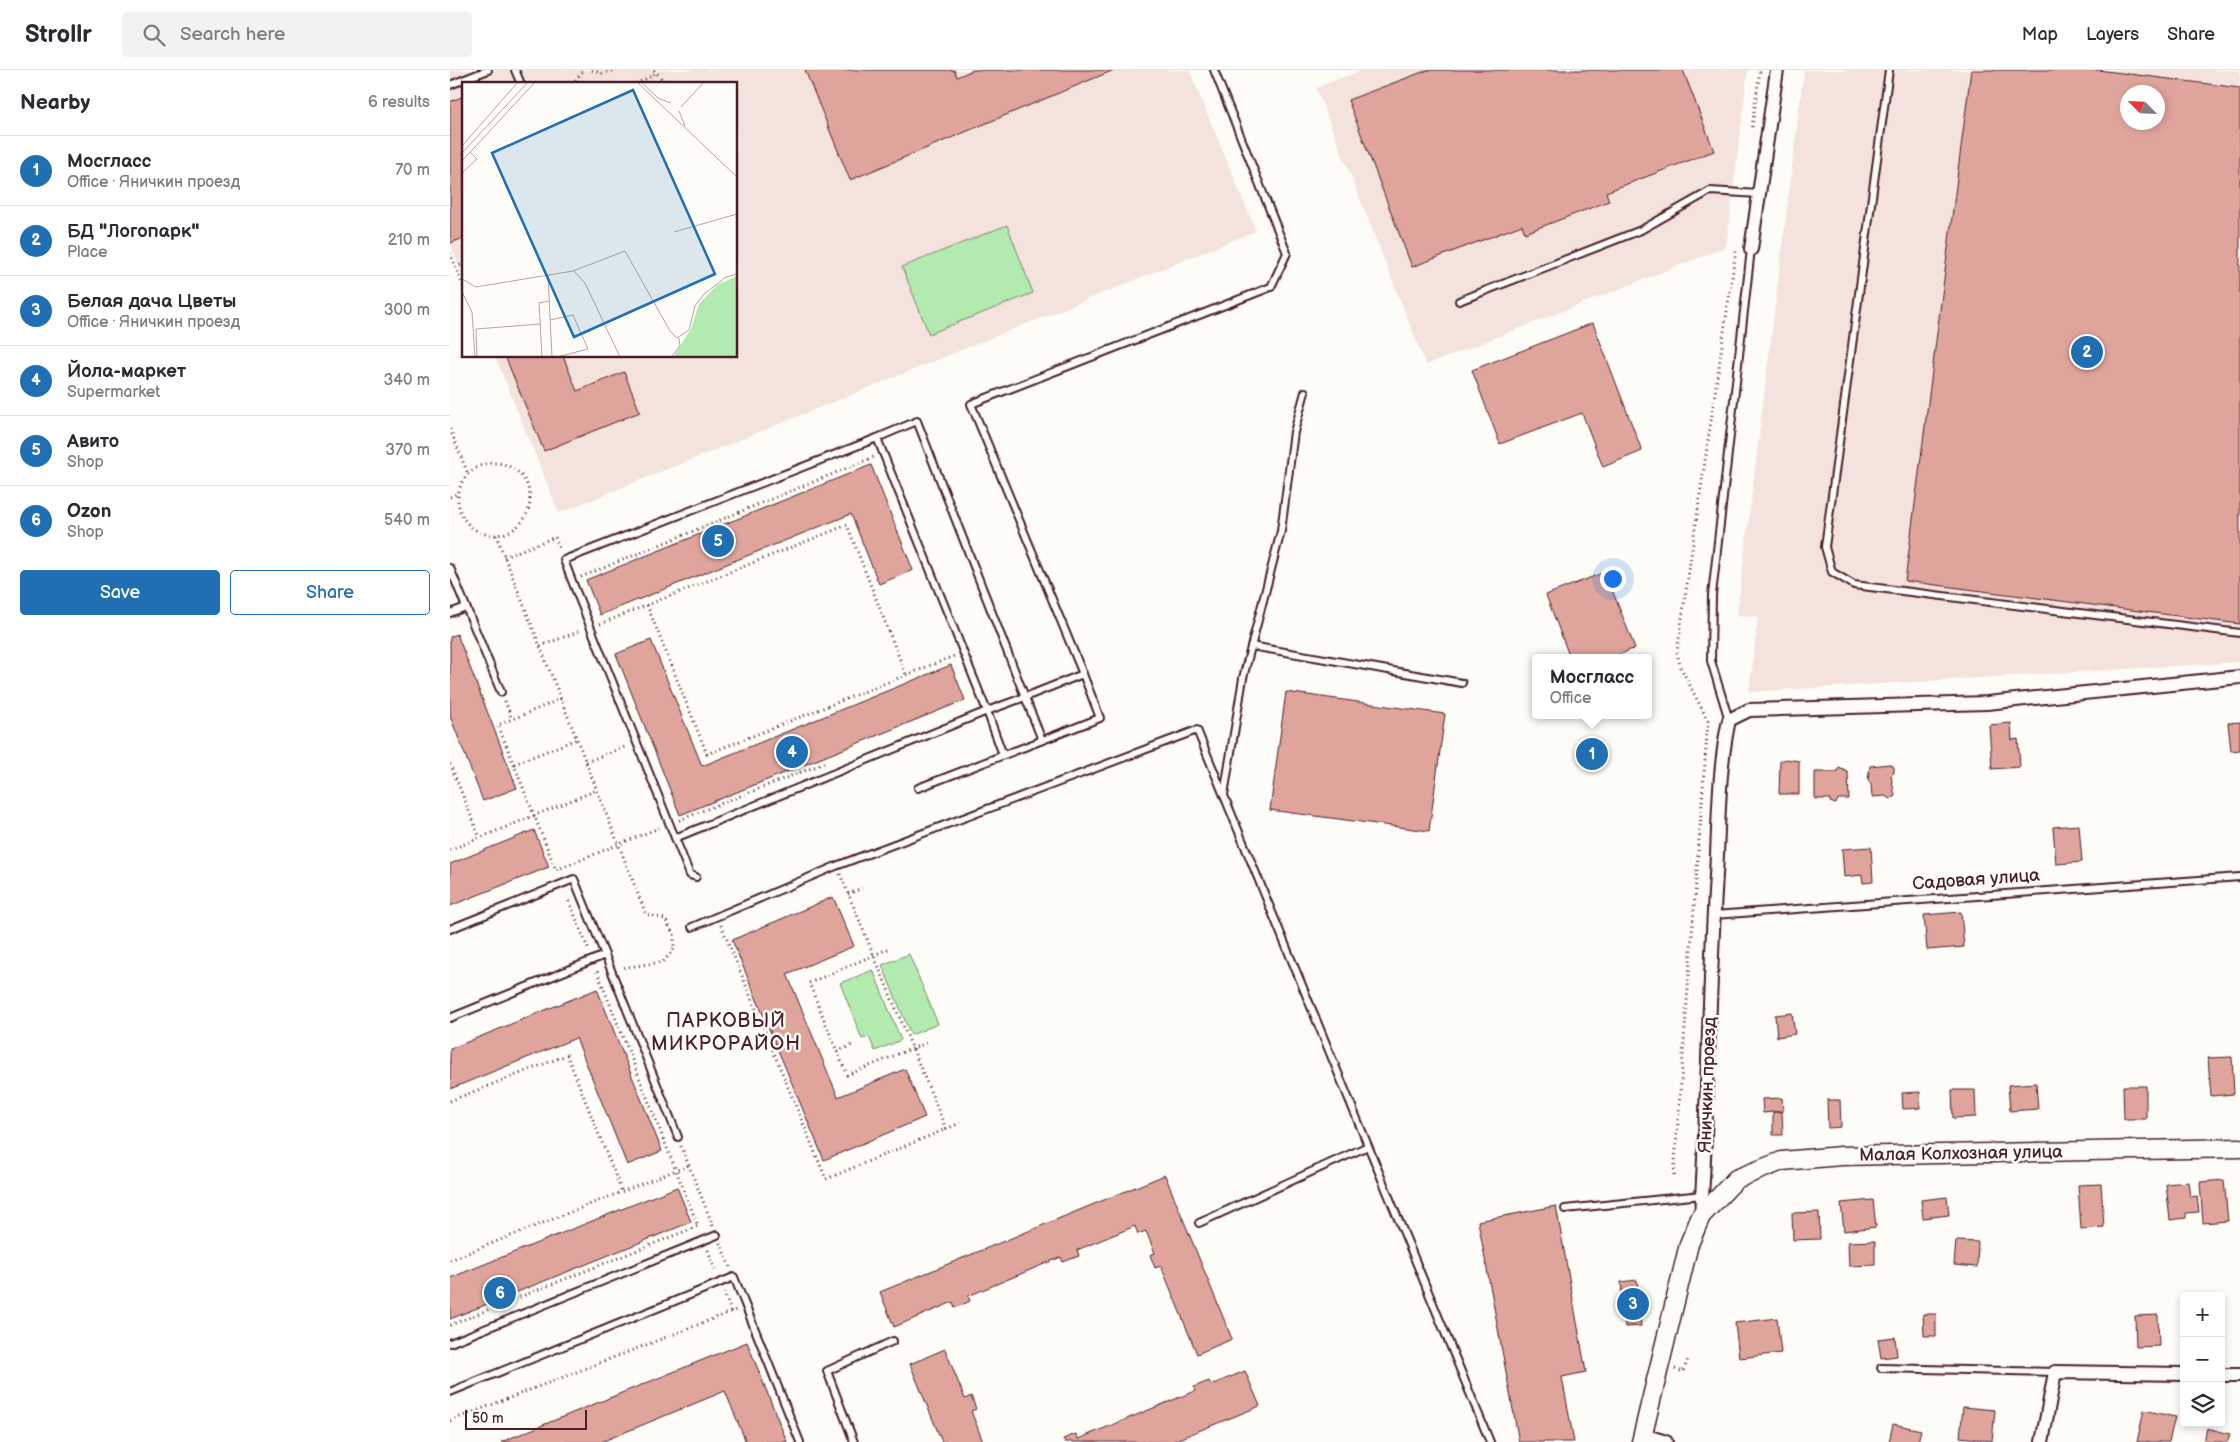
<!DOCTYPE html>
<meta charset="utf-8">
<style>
:root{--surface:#fff;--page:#f2f2f3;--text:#2b2b33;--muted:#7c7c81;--line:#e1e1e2;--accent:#1f6fb2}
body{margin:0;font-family:"Balsamiq Sans",sans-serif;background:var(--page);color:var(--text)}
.controls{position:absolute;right:15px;bottom:15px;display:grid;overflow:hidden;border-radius:5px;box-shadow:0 2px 8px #0003}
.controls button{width:45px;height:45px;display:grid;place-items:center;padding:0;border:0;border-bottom:1px solid var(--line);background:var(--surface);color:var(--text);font:25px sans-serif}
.compass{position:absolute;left:1670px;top:15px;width:45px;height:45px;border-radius:50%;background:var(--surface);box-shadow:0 2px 8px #0003;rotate:294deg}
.scale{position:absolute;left:15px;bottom:12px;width:122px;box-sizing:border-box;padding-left:5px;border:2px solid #4a1f2b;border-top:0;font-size:14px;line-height:18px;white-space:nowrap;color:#4a1f2b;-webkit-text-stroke:4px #fdfcf7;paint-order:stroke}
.you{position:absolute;left:1162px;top:508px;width:18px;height:18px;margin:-12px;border:4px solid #fff;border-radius:50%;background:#1a73e8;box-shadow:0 0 0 8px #1a73e833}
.badge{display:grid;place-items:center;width:32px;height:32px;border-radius:50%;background:var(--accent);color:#fff;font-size:16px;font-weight:700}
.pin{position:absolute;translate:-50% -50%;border:2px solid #fff;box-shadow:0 1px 5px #0006}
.popup{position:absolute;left:1082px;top:584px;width:120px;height:65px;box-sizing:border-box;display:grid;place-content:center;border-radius:5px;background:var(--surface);filter:drop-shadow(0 1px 4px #0005);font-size:16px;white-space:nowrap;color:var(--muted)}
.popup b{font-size:19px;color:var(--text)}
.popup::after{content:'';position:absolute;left:50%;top:100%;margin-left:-10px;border:10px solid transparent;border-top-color:var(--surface)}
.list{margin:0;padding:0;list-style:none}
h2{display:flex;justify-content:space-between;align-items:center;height:65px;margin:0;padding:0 20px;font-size:21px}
h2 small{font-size:16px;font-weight:400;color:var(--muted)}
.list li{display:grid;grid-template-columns:32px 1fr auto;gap:15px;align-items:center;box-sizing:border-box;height:70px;padding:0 20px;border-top:1px solid var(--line)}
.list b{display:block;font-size:19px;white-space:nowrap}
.list p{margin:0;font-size:16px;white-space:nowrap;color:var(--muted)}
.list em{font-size:16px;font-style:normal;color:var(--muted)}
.actions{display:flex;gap:10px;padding:15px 20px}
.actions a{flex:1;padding:11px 0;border:1px solid var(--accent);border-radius:5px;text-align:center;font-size:18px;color:var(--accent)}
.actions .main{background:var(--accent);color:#fff}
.icon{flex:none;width:28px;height:28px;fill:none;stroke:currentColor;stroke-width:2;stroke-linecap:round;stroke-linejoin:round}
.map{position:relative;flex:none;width:1790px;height:1372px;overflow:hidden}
header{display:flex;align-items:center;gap:30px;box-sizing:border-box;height:70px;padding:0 25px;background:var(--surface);border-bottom:1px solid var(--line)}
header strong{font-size:24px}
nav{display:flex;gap:28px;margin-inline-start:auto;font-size:18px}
.search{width:350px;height:45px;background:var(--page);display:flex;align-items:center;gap:12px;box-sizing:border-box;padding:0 18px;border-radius:5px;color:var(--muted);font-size:19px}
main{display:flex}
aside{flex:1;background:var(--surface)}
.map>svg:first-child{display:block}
.built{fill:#f4e2dc;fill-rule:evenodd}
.green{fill:#b1ebaf;stroke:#7e856d}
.building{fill:#dfa59d;stroke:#4a1f2b;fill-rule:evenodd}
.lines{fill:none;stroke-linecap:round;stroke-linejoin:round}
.lane-casing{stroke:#4a1f2b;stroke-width:10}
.street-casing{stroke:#4a1f2b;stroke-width:16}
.secondary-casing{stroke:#4a1f2b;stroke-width:21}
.path{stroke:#4a1f2b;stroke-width:3;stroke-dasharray:1 4;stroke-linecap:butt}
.lane{stroke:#fdfcf7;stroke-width:6}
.street{stroke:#fdfcf7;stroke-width:12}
.secondary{stroke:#fdfcf7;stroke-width:18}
.labels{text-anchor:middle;stroke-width:5;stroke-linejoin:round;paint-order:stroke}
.street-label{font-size:18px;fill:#4a1f2b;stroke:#fdfcf7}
.quarter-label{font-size:20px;letter-spacing:1px;fill:#4a1f2b;stroke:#fdfcf7}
.inset-road{fill:none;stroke:#b5a4a5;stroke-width:1}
.view{fill:#1f6fb2;fill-opacity:0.15;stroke:#1f6fb2;stroke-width:2.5}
.inset-edge{fill:none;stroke:#4a1f2b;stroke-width:2.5}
</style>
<header>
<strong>Strollr</strong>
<div class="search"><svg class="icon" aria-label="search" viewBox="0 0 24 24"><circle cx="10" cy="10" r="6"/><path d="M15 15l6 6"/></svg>Search here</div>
<nav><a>Map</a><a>Layers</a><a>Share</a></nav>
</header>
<main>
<aside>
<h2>Nearby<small>6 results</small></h2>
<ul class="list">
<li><span class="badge">1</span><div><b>Мосгласс</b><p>Office · Яничкин проезд</p></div><em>70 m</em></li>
<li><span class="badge">2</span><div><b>БД &quot;Логопарк&quot;</b><p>Place</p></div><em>210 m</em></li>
<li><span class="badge">3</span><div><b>Белая дача Цветы</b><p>Office · Яничкин проезд</p></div><em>300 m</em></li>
<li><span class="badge">4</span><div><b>Йола-маркет</b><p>Supermarket</p></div><em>340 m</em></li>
<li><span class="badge">5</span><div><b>Авито</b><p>Shop</p></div><em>370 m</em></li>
<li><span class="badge">6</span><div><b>Ozon</b><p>Shop</p></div><em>540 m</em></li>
</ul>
<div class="actions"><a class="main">Save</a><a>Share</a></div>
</aside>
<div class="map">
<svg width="1790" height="1372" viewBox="0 0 1790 1372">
<rect width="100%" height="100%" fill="#fdfcf7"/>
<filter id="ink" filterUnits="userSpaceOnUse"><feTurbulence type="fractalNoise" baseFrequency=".02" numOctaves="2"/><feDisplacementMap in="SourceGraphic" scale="10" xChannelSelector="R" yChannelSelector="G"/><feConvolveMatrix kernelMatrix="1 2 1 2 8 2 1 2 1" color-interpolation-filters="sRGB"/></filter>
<g filter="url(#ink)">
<g class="built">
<polygon points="0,0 739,0 806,161 109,443 45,286 286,286 286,14 14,14 14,208 0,173"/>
<polygon points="912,0 1298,0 1276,177 976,295 866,18"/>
<path d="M1354,0H1790V592L1299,622L1308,547L1287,545ZM1678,22H1708V52H1678Z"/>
</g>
<g class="green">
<polygon points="557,155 583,223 479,264 452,197"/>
<polygon points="459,884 488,954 461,965 432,895"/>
<polygon points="423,900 451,970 425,981 419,967 412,969 390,913"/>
</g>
<g class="building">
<polygon points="355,0 504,0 507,7 523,0 664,0 400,110"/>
<polygon points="978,0 1233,0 1264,81 1156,122 1159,131 1075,163 1072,155 962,197 898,30"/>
<path d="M1521,0H1648L1790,18V554L1455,511ZM1678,22H1708V52H1678Z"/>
<polygon points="14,26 14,168 0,173 0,32"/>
<polygon points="1143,253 1192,381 1153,397 1132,343 1050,374 1022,300"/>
<polygon points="55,286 113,286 127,321 174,302 190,342 94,381"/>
<polygon points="421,395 463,500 429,514 401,444 150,545 136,510"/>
<polygon points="1155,502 1185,578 1161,588 1120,588 1096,525"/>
<polygon points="7,564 67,718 33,731 0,646 0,567"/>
<polygon points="201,570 252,696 501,595 515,630 230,745 166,584"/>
<polygon points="836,622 995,644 979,761 820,740"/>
<polygon points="1790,652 1790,680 1781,681 1778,653"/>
<polygon points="1561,653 1562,670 1568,669 1570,697 1542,699 1539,655"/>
<polygon points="1336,689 1349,691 1349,724 1329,724 1330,691"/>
<polygon points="1440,694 1444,697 1444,703 1441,706 1445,726 1440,729 1435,726 1422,727 1421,714 1418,710 1420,696"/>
<polygon points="1389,698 1398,702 1399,729 1388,729 1386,734 1380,732 1380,729 1365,729 1365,702 1387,702"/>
<polygon points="1629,755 1632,792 1606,794 1603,757"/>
<polygon points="84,760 99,797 0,836 0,794"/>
<polygon points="1421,777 1423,812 1413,813 1412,805 1394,807 1392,779"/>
<polygon points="383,827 404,876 337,904 388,1027 455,999 475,1047 374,1090 282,870"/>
<polygon points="1511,842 1514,877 1477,880 1474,845"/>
<polygon points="147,919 212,1081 177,1095 126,968 0,1019 0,979"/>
<polygon points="1342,943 1345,964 1327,967 1325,945"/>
<polygon points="1782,987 1784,1024 1761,1026 1758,988"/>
<polygon points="1586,1013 1588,1039 1560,1041 1558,1015"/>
<polygon points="1673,1016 1696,1016 1696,1049 1674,1049"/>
<polygon points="1502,1020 1525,1020 1526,1047 1503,1048"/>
<polygon points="1470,1022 1470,1038 1453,1039 1452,1023"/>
<polygon points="1332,1028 1333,1041 1313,1043 1312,1029"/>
<polygon points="1377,1030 1390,1030 1391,1057 1378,1058"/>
<polygon points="1323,1042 1332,1042 1333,1065 1323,1065"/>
<polygon points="715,1105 782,1269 747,1284 711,1196 705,1198 700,1185 705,1183 696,1161 688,1164 685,1156 627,1180 629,1186 613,1192 611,1187 518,1226 520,1231 505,1238 503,1232 444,1257 430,1222"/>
<polygon points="1774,1110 1778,1151 1753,1153 1750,1112"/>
<polygon points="1738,1112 1740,1127 1747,1126 1749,1142 1736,1143 1736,1148 1720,1150 1716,1114"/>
<polygon points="1651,1114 1654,1157 1631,1159 1628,1115"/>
<polygon points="227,1117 241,1152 0,1249 0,1208"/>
<polygon points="1497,1127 1499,1145 1473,1148 1471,1130"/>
<polygon points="1423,1130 1426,1157 1394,1161 1391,1133"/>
<polygon points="1106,1136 1136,1302 1112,1307 1124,1372 1069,1372 1028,1151"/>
<polygon points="1369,1142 1370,1169 1343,1170 1342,1143"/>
<polygon points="1425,1171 1425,1195 1399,1196 1398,1172"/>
<polygon points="1506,1171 1528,1172 1527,1197 1504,1195"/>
<polygon points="1187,1210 1191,1256 1175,1257 1171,1212"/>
<polygon points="1473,1244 1486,1244 1486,1266 1474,1266"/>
<polygon points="1708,1245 1709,1276 1686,1277 1685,1246"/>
<polygon points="1327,1248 1331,1283 1289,1288 1285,1253"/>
<polygon points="1445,1267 1447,1286 1431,1288 1428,1269"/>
<polygon points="297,1272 337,1372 296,1372 275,1321 151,1372 51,1372"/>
<polygon points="495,1279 515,1329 521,1326 526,1339 521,1341 533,1372 492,1372 460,1294"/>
<polygon points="795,1301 810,1336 721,1372 615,1372 613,1369 626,1364 628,1369 745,1321 744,1317 759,1311 761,1315"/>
<polygon points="1513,1337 1545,1340 1542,1371 1510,1367"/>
<polygon points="1694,1340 1725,1347 1719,1372 1687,1372"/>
<polygon points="1443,1354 1471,1360 1468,1372 1439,1372"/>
<polygon points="1757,1358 1780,1364 1777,1372 1754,1372"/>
</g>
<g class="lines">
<defs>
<g id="lane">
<polyline points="65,0 71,14"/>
<polyline points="1439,0 1375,477 1382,502 1404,515 1790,563"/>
<polyline points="0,15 38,0"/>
<polyline points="1009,231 1191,160 1260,121 1309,124"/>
<polyline points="427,368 467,351 575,627 537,641 553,685"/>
<polyline points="0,498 51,622"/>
<polyline points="0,543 16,537"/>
<polyline points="801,576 1012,613"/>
<polyline points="1279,650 1261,591 1262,525 1301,179"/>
<polyline points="592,670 575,627 633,604 521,334 821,217 837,183 764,0"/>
<polyline points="468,718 650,648 633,604"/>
<polyline points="774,725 793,608 831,461 844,362 855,322"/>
<polyline points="225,768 537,641 427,368 114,490 122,511 240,805 246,807"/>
<polyline points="1264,845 1790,807"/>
<polyline points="242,857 386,796 747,660 1040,1372"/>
<polyline points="0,859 124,809 155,885"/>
<polyline points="0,948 155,885 228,1067"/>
<polyline points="1115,1139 1252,1125"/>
<polyline points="749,1153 918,1076"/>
<polyline points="0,1273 267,1165"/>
<polyline points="1431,1298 1605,1302"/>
<polyline points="0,1322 284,1207 350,1372"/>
<polyline points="404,1372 377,1301 443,1271"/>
</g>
<g id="street">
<polyline points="1301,179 1327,0"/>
<path d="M1251,1146C1258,1032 1259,918 1266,805C1269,753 1268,700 1279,650L1299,640L1537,633L1790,607"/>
<polyline points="1771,1305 1790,1305"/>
<polyline points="1193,1365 1216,1372"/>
<polyline points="1592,1372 1605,1302 1734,1304"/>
</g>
<polyline id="secondary" points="1191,1372 1239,1174 1251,1146 1286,1109 1332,1091 1391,1086 1790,1078"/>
</defs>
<use href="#lane" class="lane-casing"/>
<use href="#street" class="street-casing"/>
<use href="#secondary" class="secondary-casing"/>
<g class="path">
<polyline points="142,0 152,3 168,0"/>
<polyline points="204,0 216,14"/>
<polyline points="122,14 134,0"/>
<polyline points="186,14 207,3"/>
<polyline points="1302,57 1310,0"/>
<polyline points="0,183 14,218"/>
<polyline points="5,197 14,194"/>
<polyline points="0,359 18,404"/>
<circle cx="44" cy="429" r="36"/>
<polyline points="0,427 9,423"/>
<polyline points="46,465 196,844 215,849 224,865 224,879 213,892 171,898"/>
<polyline points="54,487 105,467 110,481"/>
<polyline points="131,507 424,387"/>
<polyline points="197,535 257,684 504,586"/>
<polyline points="150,554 397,455 456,605"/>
<polyline points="90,576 130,561"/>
<polyline points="111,629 48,655 106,800 209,758"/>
<polyline points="55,631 62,649"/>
<polyline points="136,692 177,676"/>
<polyline points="0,694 30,768"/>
<polyline points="64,694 127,669"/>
<polyline points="229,750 377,692"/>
<polyline points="0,780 147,720"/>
<polyline points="398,824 412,818"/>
<polyline points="119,831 139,881"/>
<polyline points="271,855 376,1109 496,1059 390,804"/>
<polyline points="438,879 359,913 397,1005 476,973"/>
<polyline points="387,982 403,975"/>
<polyline points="0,1031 117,985 172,1122"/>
<polyline points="496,1059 510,1053"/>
<polyline points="231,1076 263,1156"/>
<polyline points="1224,1105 1258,651 1230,596 1227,582 1286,180"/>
<polyline points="270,1173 280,1197"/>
<polyline points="258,1180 266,1202"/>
<polyline points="0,1190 239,1095"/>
<polyline points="274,1222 281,1242"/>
<polyline points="0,1255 248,1156 146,899"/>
<polyline points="1225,1299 1233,1302 1238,1289"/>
<polyline points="0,1351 286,1240"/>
</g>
<use href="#lane" class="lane"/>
<use href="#street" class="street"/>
<use href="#secondary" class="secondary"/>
</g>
</g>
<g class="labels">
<g class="street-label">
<text transform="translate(1526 809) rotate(-4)" y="6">Садовая улица</text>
<text transform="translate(1257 1015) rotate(-88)" y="6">Яничкин проезд</text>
<text transform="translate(1511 1083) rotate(-1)" y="6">Малая Колхозная улица</text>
</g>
<g class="quarter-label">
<text x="276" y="957">ПАРКОВЫЙ<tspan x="276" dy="23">МИКРОРАЙОН</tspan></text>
</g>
</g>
<g transform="translate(12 12)">
<rect width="275" height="275" fill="#fdfcf7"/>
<path d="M275,194V275H211L229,247L237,222L255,203Z" fill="#b1ebaf"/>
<path class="inset-road" d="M175,0L275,95M179,0L196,16L209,21M219,25L242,0M217,29L223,44M0,64L56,0M0,71L66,0M0,79L73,0M0,91L15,77L8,70M212,150L275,132M112,189L123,201L158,275M86,193L90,275M0,197L14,205L111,189L163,169L208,249L215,256L227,248L233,224L242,212L264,195L275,192M0,210L10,230L13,275M88,238L111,233L126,267L95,275M15,275L14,247L78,242M80,275L77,221L87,219M209,275L218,264L217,256"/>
<path class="view" d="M171,8L253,192L112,255L30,71Z"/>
<rect width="275" height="275" class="inset-edge"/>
</g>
</svg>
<div class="controls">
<button>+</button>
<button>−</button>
<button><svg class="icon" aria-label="layers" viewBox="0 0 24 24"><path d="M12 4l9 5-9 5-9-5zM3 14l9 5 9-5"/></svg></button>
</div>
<svg class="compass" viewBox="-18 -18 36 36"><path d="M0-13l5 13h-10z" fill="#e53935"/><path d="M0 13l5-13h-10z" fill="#7c7c81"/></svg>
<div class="scale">50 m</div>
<div class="you"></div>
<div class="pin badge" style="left:1142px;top:684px">1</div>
<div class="popup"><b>Мосгласс</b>Office</div>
<div class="pin badge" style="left:1637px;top:282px">2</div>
<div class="pin badge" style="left:1183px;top:1234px">3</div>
<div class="pin badge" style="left:342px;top:682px">4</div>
<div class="pin badge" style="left:268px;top:471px">5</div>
<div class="pin badge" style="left:50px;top:1223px">6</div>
</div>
</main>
